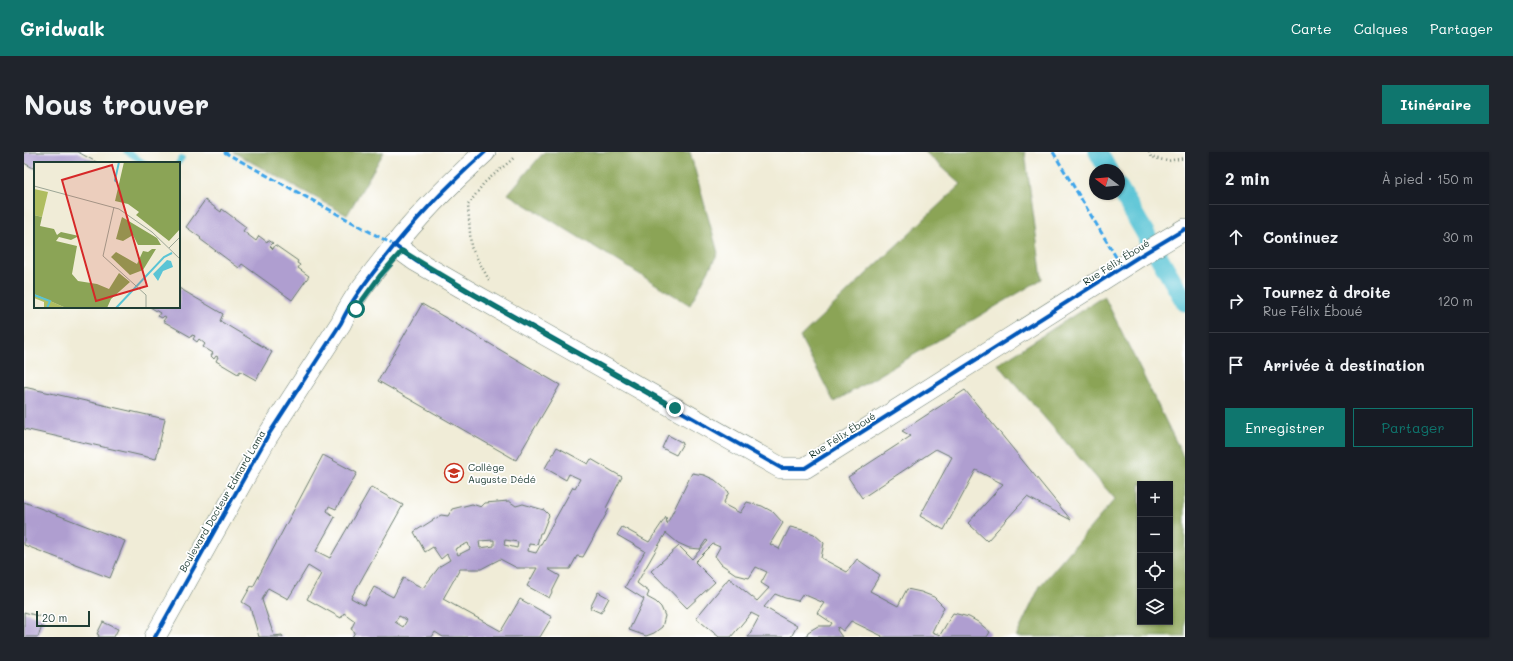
<!DOCTYPE html>
<html lang="fr">
<meta charset="utf-8">
<style>
:root{--surface:#171b24;--page:#20242c;--text:#f1f3f6;--muted:#9ea1a6;--line:#363941;--accent:#0f766e}
body{margin:0;font-family:Mali,sans-serif;background:var(--page);color:var(--text)}
.controls{position:absolute;right:12px;bottom:12px;display:grid;overflow:hidden;border-radius:0px;box-shadow:0 1px 3px #0004}
.controls button{width:36px;height:36px;display:grid;place-items:center;padding:0;border:0;border-bottom:1px solid var(--line);background:var(--surface);color:var(--text);font:20px sans-serif}
.compass{position:absolute;left:1065px;top:12px;width:36px;height:36px;border-radius:50%;background:var(--surface);box-shadow:0 1px 3px #0004;rotate:286deg}
.scale{position:absolute;left:12px;bottom:10px;width:54px;box-sizing:border-box;padding-left:4px;border:2px solid #1f3d34;border-top:0;font-size:11px;line-height:14px;white-space:nowrap;color:#1f3d34;-webkit-text-stroke:3px #fff;paint-order:stroke}
.stop{position:absolute;width:12px;height:12px;margin:-9px;border:3px solid #0f766e;border-radius:50%;background:#fff}
.stop.end{background:#0f766e;border-color:#fff;box-shadow:0 1px 4px #0008}
.list{margin:0;padding:0;list-style:none}
h2{display:flex;justify-content:space-between;align-items:center;height:52px;margin:0;padding:0 16px;font-size:17px}
h2 small{font-size:13px;font-weight:400;color:var(--muted)}
.list li{display:grid;grid-template-columns:26px 1fr auto;gap:12px;align-items:center;box-sizing:border-box;height:64px;padding:0 16px;border-top:1px solid var(--line)}
.list b{display:block;font-size:15px;white-space:nowrap}
.list p{margin:0;font-size:13px;white-space:nowrap;color:var(--muted)}
.list em{font-size:13px;font-style:normal;color:var(--muted)}
.actions{display:flex;gap:8px;padding:12px 16px}
.actions a{flex:1;padding:9px 0;border:1px solid var(--accent);border-radius:0px;text-align:center;font-size:14px;color:var(--accent)}
.actions .main{background:var(--accent);color:#fff}
.icon{flex:none;width:22px;height:22px;fill:none;stroke:currentColor;stroke-width:2;stroke-linecap:round;stroke-linejoin:round}
.map{position:relative;flex:none;width:1161px;height:485px;overflow:hidden;border-radius:0px}
header{display:flex;align-items:center;gap:24px;box-sizing:border-box;height:56px;padding:0 20px;background:var(--accent);color:#fff}
header strong{font-size:19px}
nav{display:flex;gap:22px;margin-inline-start:auto;font-size:14px}
.intro{display:flex;align-items:center;justify-content:space-between;box-sizing:border-box;height:96px;padding:0 24px}
h1{margin:0;font-size:28px}
.button{padding:10px 18px;border-radius:0px;background:var(--accent);color:#fff;font-size:14px;font-weight:700}
main{display:flex;gap:24px;padding:0 24px}
aside{flex:1;background:var(--surface);border-radius:0px;box-shadow:0 1px 3px #0004}
.map>svg:first-child{display:block}
.forest{fill:#8ba456;stroke:#557045;fill-rule:evenodd}
.lines{fill:none;stroke-linecap:round;stroke-linejoin:round}
.stream{stroke:#5ac4d5;stroke-width:5.5}
.canal{stroke:#5ac4d5;stroke-width:19}
.building{fill:#af9ed0;fill-rule:evenodd}
.minor-casing{stroke:#687a6d;stroke-width:22}
.path{stroke:#687a6d;stroke-width:2.5;stroke-dasharray:1 3;stroke-linecap:butt}
.minor{stroke:#fff;stroke-width:21}
.quiet{stroke:#3da4eb;stroke-width:3;stroke-dasharray:6 3;stroke-linecap:butt}
.cycleway-casing{stroke:#fff;stroke-width:6}
.cycleway{stroke:#0057b8;stroke-width:4}
.route{stroke:#0f766e;stroke-width:5}
.labels{text-anchor:middle;stroke-width:3.5;stroke-linejoin:round;paint-order:stroke}
.street-label{font-size:10px;fill:#1f3d34;stroke:#fff}
.poi-label{font-size:10px;fill:#1f3d34;stroke:#fff;text-anchor:start}
.inset-river{fill:none;stroke:#5ac4d5;stroke-width:2}
.inset-road{fill:none;stroke:#9ca696;stroke-width:1}
.view{fill:#d62828;fill-opacity:0.15;stroke:#d62828;stroke-width:2}
.inset-edge{fill:none;stroke:#1f3d34;stroke-width:2}
</style>
<header>
<strong>Gridwalk</strong>
<nav><a>Carte</a><a>Calques</a><a>Partager</a></nav>
</header>
<div class="intro"><h1>Nous trouver</h1><a class="button">Itinéraire</a></div>
<main>
<div class="map">
<svg width="1161" height="485" viewBox="0 0 1161 485">
<rect width="100%" height="100%" fill="#fff"/>
<filter id="ink" filterUnits="userSpaceOnUse"><feTurbulence type="fractalNoise" baseFrequency=".025" numOctaves="2"/><feDisplacementMap in="SourceGraphic" scale="8" xChannelSelector="R" yChannelSelector="G"/><feConvolveMatrix kernelMatrix="1 2 1 2 8 2 1 2 1" color-interpolation-filters="sRGB"/></filter>
<filter id="wash" filterUnits="userSpaceOnUse"><feTurbulence type="fractalNoise" baseFrequency=".012" numOctaves="4" result="noise"/><feDisplacementMap in="SourceGraphic" scale="16" xChannelSelector="R" yChannelSelector="G"/><feGaussianBlur stdDeviation="0.9" result="paint"/><feColorMatrix in="noise" values="0 0 0 0 0 0 0 0 0 0 0 0 0 0 0 0 0 1.4 0 .05"/><feComposite in="paint" operator="in"/></filter>
<g filter="url(#wash)">
<rect width="100%" height="100%" fill="#f0ecd7"/>
<g class="forest">
<polygon points="209,0 360,0 323,63"/>
<polygon points="520,0 666,0 694,101 666,153 484,42"/>
<polygon points="901,0 1001,0 1018,127 810,250 776,185 937,32"/>
<path d="M1080,144L1161,308V485H992L1016,434L1091,347L974,212ZM1116,332H1146V470H1116Z"/>
</g>
<g class="lines">
<g class="stream">
<polyline points="103,0 121,11"/>
<polyline points="154,11 158,6"/>
</g>
<g class="canal">
<polyline points="1074,0 1084,18"/>
<polyline points="1095,36 1161,150"/>
</g>
</g>
<g id="blocks">
<g class="building">
<polygon points="0,0 54,0 74,11 11,11 11,17 0,11"/>
<polygon points="181,48 197,60 198,57 222,75 219,79 232,89 235,84 243,90 244,88 249,91 246,94 249,97 251,93 274,109 273,111 276,113 274,116 285,124 268,148 218,112 215,116 176,87 177,86 162,75"/>
<polygon points="155,136 199,162 196,169 248,200 232,228 216,219 214,222 192,209 194,205 192,204 190,207 187,204 189,201 179,195 181,192 175,187 173,190 169,187 171,184 168,183 167,185 139,169 142,165 140,164 138,166 134,164 136,161 126,155 155,155"/>
<polygon points="398,152 536,233 492,308 354,229"/>
<polygon points="0,235 141,267 132,307 0,277"/>
<polygon points="941,238 1047,368 1003,345 963,389 944,371 979,332 952,318 920,378 896,364 928,305 912,297 838,346 824,325 887,284 878,279"/>
<polygon points="644,283 659,291 652,303 638,296"/>
<path d="M533,295L564,312L567,307L598,325L582,356L585,357L559,405L553,404L546,417H524L536,424L525,446L503,434L513,416H493L476,407L457,417H436L419,447L477,479L496,447L528,465L516,485H419L411,480L408,485H328L331,480L327,477L331,469L320,461L317,466L283,447L297,422L284,414L264,447L244,436L238,448L250,484L258,483L259,485H235L226,455L218,450L227,434L229,435L299,303L333,321L312,357L305,354L303,359L311,365L292,399L306,406L347,335L379,353L327,446L340,453L350,435L369,445L379,426L399,436L416,414L426,408L423,402L417,407L409,395L401,400L390,380L417,363L424,364L428,357L448,352L457,355L461,351L485,349L492,354L499,352L520,358L525,363L518,381H516L513,393L505,392L504,399L512,401L549,335L551,336L556,327L545,322L542,328L521,316ZM470,388V394L456,396L455,389ZM481,388L494,390L493,396L480,393ZM444,391L446,397L434,403L431,397ZM375,464L383,468L379,475L371,470Z"/>
<polygon points="668,321 680,323 691,328 705,340 699,352 716,361 723,350 738,354 749,360 759,371 746,392 755,397 766,375 779,378 790,382 800,391 797,406 823,420 833,407 856,423 846,439 874,454 883,437 897,440 910,445 920,455 908,480 916,483 929,461 945,465 954,470 966,480 963,485 857,485 858,484 827,469 819,479 814,475 813,478 818,485 782,485 784,480 794,474 806,474 808,471 793,461 800,451 779,442 774,449 761,446 751,442 740,455 773,474 767,485 724,485 735,465 727,461 707,485 695,485 672,466 705,426 733,449 745,436 737,431 743,420 732,415 725,426 713,423 697,412 691,404 696,395 689,392 671,410 691,430 663,456 627,419 655,394 668,407 684,389 682,388 676,397 665,396 654,391 642,381 633,396 613,431 625,440 623,445 632,450 637,455 641,464 638,475 630,481 622,484 605,478 620,447 601,435 621,399 593,383 598,375 625,390 642,365 643,372"/>
<polygon points="0,350 101,389 86,426 0,393"/>
<polygon points="574,440 585,446 577,461 566,456"/>
<polygon points="0,460 21,466 14,485 0,485"/>
<polygon points="79,470 94,477 90,485 74,485 75,483 73,482"/>
</g>
</g>
</g>
<g filter="url(#ink)">
<use href="#blocks" fill-opacity="0" stroke="#687a6d" stroke-width="1"/>
<g class="lines">
<defs>
<g id="minor">
<polyline points="370,93 392,109 451,143 757,316 781,316 1119,102 1161,77"/>
<path d="M131,485L243,285L317,171C327,149 341,131 356,112C387,71 423,34 461,0"/>
</g>
</defs>
<use href="#minor" class="minor-casing"/>
<g class="path">
<polyline points="1125,0 1127,5 1143,9 1161,6"/>
<polyline points="465,128 447,95 444,53 460,31 491,5"/>
</g>
<use href="#minor" class="minor"/>
<g class="quiet">
<polyline points="200,0 370,93"/>
<polyline points="1029,0 1098,115"/>
</g>
<defs>
<g id="cycleway">
<polyline points="370,93 392,109 451,143 757,316 781,316 1119,102 1161,77"/>
<path d="M131,485L243,285L317,171C327,149 341,131 356,112C387,71 423,34 461,0"/>
</g>
</defs>
<use href="#cycleway" class="cycleway-casing"/>
<use href="#cycleway" class="cycleway"/>
</g>
</g>
<g class="lines" filter="url(#ink)">
<polyline class="route" points="332,157 356,124 378,99 451,143 651,256"/>
</g>
<defs>
<symbol id="school-ring" viewBox="-11 -11 22 22"><circle r="9.5" fill="#fff" stroke="#c8321e" stroke-width="1.5"/><path d="M0-5L7-2L0 1L-7-2ZM-4 1L0 2.5L4 1V4Q0 6-4 4Z" fill="#c8321e"/></symbol>
</defs>
<g fill-rule="evenodd">
<use href="#school-ring" x="419" y="310" width="22" height="22"/>
</g>
<g class="labels">
<g class="street-label">
<text transform="translate(1092 110) rotate(-32)" y="4">Rue Félix Éboué</text>
<text transform="translate(818 283) rotate(-32)" y="4">Rue Félix Éboué</text>
<text transform="translate(198 349) rotate(-60)" y="4">Boulevard Docteur Edmard Lama</text>
</g>
<g class="poi-label">
<text x="444" y="319">Collège<tspan x="444" dy="12">Auguste Dédé</tspan></text>
</g>
</g>
<g transform="translate(10 10)">
<rect width="146" height="146" fill="#f0ecd7"/>
<path d="M0,27L14,30L8,55L0,53ZM0,132L32,146H10V140L0,136Z" fill="#afbd5f"/>
<path d="M90,0H146V67L135,79L102,53L105,50L94,42L81,39ZM0,53L8,55L6,64L20,67L23,73L27,70L45,74L37,78L25,75L22,79L43,84L38,112L44,119L63,122L75,127L85,111L96,120L77,137L73,146H32L0,132ZM88,55L123,76L127,83H104L99,73L89,79L82,77ZM118,87H122L109,108L96,113L77,95L82,90L103,102L109,89L114,90Z" fill="#8ba456"/>
<path d="M133,98L137,99L139,105L129,109L124,119L119,112Z" fill="#5ac4d5"/>
<path class="inset-river" d="M82,20L81,18L85,0M0,133L16,139L13,146M82,146L130,95L138,91"/>
<path class="inset-road" d="M0,24L85,47L118,70L146,97M80,45L69,94L112,133V146M135,86L146,75"/>
<path class="view" d="M78,3L113,124L62,139L28,18Z"/>
<rect width="146" height="146" class="inset-edge"/>
</g>
</svg>
<div class="controls">
<button>+</button>
<button>−</button>
<button><svg class="icon" aria-label="locate" viewBox="0 0 24 24"><circle cx="12" cy="12" r="6"/><path d="M12 2v4M12 18v4M2 12h4M18 12h4"/></svg></button>
<button><svg class="icon" aria-label="layers" viewBox="0 0 24 24"><path d="M12 4l9 5-9 5-9-5zM3 14l9 5 9-5"/></svg></button>
</div>
<svg class="compass" viewBox="-18 -18 36 36"><path d="M0-13l5 13h-10z" fill="#e53935"/><path d="M0 13l5-13h-10z" fill="#9ea1a6"/></svg>
<div class="scale">20 m</div>
<div class="stop" style="left:332px;top:157px"></div>
<div class="stop end" style="left:651px;top:256px"></div>
</div>
<aside>
<h2>2 min<small>À pied · 150 m</small></h2>
<ul class="list">
<li><svg class="icon" aria-label="ahead" viewBox="0 0 24 24"><path d="M12 20V5M6 11l6-6 6 6"/></svg><div><b>Continuez</b></div><em>30 m</em></li>
<li><svg class="icon" aria-label="right" viewBox="0 0 24 24"><path d="M7 20v-9h11M14 6l5 5-5 5"/></svg><div><b>Tournez à droite</b><p>Rue Félix Éboué</p></div><em>120 m</em></li>
<li><svg class="icon" aria-label="arrive" viewBox="0 0 24 24"><path d="M6 21V4h12l-3 4 3 4H6"/></svg><div><b>Arrivée à destination</b></div></li>
</ul>
<div class="actions"><a class="main">Enregistrer</a><a>Partager</a></div>
</aside>
</main>
